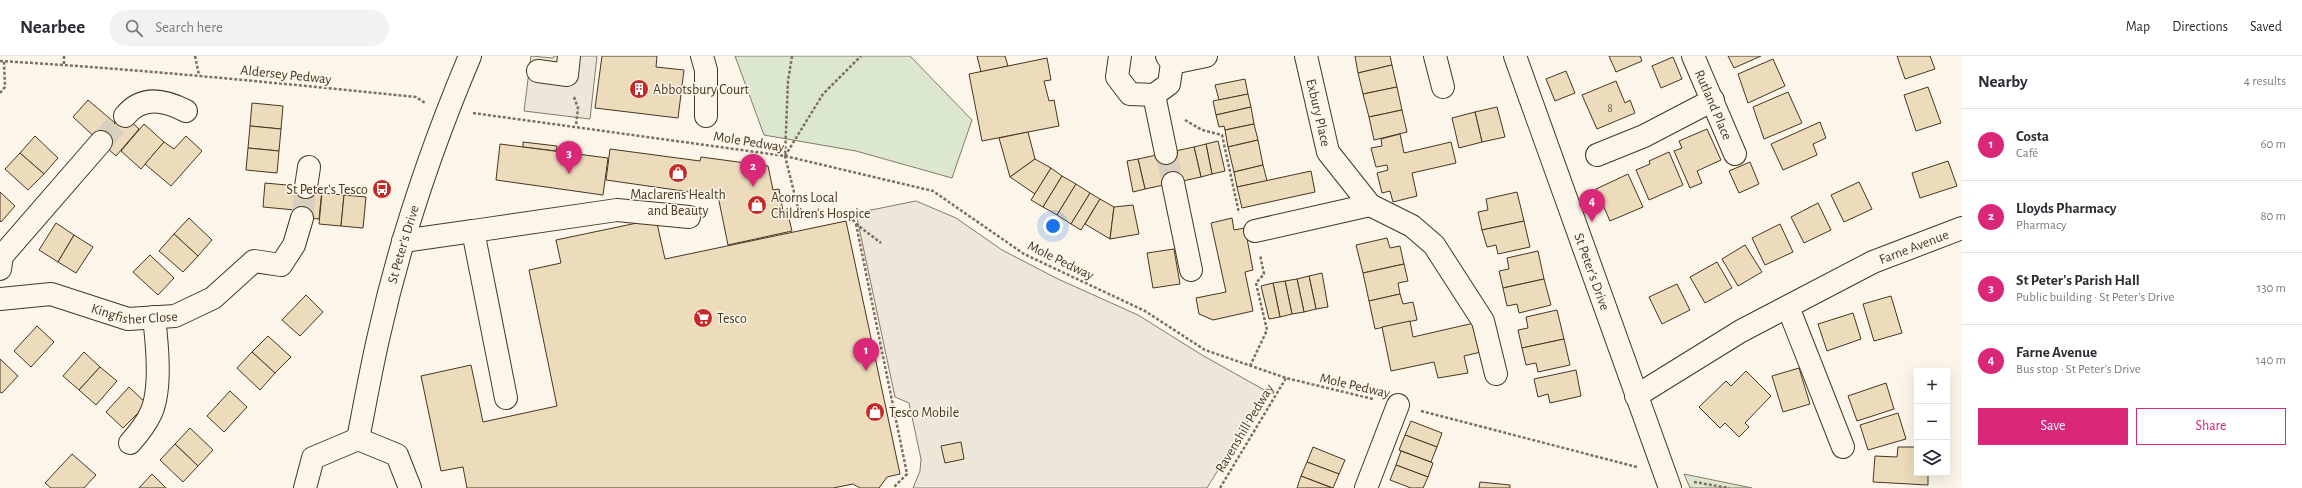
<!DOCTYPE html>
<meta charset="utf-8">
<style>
:root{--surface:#fff;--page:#f2f2f3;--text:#2b2b33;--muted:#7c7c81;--line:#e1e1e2;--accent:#db2777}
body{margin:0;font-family:"Alegreya Sans",sans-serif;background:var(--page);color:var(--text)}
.controls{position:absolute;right:12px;bottom:12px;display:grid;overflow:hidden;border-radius:0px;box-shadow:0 4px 16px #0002}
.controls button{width:36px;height:36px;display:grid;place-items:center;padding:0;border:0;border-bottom:1px solid var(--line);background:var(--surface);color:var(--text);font:20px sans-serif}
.you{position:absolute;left:1053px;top:170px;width:14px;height:14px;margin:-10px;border:3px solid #fff;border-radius:50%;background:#1a73e8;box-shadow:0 0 0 6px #1a73e833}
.badge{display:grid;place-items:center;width:26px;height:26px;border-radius:50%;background:var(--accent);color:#fff;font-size:13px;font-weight:700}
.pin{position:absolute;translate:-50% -33px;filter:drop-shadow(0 1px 2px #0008)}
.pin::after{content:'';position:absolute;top:21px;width:14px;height:12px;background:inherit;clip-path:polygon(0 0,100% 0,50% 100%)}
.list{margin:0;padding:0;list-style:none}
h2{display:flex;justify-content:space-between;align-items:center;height:52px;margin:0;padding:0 16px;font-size:17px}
h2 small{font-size:13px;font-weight:400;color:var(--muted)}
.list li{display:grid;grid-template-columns:26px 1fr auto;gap:12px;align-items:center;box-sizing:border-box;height:72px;padding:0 16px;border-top:1px solid var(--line)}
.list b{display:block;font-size:15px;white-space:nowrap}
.list p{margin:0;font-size:13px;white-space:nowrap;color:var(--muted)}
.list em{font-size:13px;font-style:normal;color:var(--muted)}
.actions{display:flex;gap:8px;padding:12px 16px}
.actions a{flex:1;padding:9px 0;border:1px solid var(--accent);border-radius:0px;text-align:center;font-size:14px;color:var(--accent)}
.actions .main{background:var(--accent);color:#fff}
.icon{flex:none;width:22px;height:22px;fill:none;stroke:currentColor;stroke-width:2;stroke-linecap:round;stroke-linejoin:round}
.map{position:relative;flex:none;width:1962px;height:432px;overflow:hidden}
header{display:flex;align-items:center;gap:24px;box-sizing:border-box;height:56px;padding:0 20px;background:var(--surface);border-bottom:1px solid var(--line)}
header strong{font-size:19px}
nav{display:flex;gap:22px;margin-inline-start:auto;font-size:14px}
.search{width:280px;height:36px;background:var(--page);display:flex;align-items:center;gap:10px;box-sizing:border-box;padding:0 14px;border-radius:22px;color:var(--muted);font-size:15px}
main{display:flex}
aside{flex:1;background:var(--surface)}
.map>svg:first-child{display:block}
.green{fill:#dce7d0;stroke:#887966}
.parking{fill:#ede7d9;stroke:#887966}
.building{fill:#ecdcbc;stroke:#4a3520}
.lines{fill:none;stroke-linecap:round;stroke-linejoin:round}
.minor-tunnel{stroke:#d8cfc1;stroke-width:22;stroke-dasharray:22 11;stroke-linecap:butt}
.minor-casing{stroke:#4a3520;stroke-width:24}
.path{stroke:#7f6f5c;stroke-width:2.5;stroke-dasharray:3 2;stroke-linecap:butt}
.minor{stroke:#fbf6e9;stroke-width:22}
.labels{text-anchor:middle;stroke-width:3;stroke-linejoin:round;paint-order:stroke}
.number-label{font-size:12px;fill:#725f47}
.street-label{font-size:14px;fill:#4a3520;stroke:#fbf6e9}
.poi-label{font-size:14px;fill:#4a3520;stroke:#fbf6e9;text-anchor:start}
</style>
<header>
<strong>Nearbee</strong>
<div class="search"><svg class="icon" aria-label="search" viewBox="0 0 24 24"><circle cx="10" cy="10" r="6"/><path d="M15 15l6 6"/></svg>Search here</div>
<nav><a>Map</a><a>Directions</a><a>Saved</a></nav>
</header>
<main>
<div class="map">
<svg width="1962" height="432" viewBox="0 0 1962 432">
<rect width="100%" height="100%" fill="#fbf6e9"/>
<g class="green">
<polygon points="735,0 910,0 972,64 952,122 856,95 764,79"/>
<polygon points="1684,418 1752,432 1690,432"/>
</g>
<g class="parking">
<polygon points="531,0 553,2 554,0 597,0 590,63 524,55"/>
<polygon points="916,145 956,162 1002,194 1058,223 1138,259 1202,299 1266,335 1207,432 913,432 920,415 921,403 909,347 895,341 856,157"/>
</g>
<g class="building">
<polygon points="602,0 657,0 656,11 684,14 678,62 595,52"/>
<polygon points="977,0 1005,0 1008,10 981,16"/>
<polygon points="1355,0 1390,0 1392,9 1358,17"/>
<polygon points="1609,0 1640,0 1642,5 1616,16"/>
<polygon points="1728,0 1761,0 1734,12"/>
<polygon points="1897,0 1930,0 1935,13 1905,23"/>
<polygon points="1673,1 1682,23 1661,32 1652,10"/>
<polygon points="1047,2 1051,24 1044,25 1049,45 1054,44 1059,70 982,85 969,18"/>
<polygon points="1773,3 1785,30 1748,47 1738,18"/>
<polygon points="1392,9 1397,31 1363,38 1358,17"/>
<polygon points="1566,15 1575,37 1555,45 1546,23"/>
<polygon points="1245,23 1248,38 1219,44 1215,29"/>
<polygon points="1616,25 1625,47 1630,44 1635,57 1597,73 1582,39"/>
<polygon points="1397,31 1402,54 1369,61 1363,38"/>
<polygon points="1928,31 1941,67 1916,75 1904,39"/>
<polygon points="1788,36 1802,67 1764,83 1753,51"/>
<polygon points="1248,38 1251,51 1216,59 1213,45"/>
<polygon points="88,44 115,67 99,85 73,61"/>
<polygon points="252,47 283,50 281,73 250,70"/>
<polygon points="1251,51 1254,68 1225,74 1224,70 1219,71 1216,59"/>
<polygon points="1497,51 1505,81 1482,86 1475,56"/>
<polygon points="1402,54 1407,76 1374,84 1369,61"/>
<polygon points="1475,56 1482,86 1459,92 1452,62"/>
<polygon points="123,58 139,73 116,100 99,85"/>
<polygon points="1820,66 1826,82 1813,88 1817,99 1783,114 1771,88"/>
<polygon points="144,68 164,86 141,113 121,95"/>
<polygon points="1254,68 1258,84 1228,91 1225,74"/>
<polygon points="250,70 281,73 279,95 248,92"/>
<polygon points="1707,73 1721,104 1697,115 1702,127 1690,132 1674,95 1682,92 1679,85"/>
<polygon points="1028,76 1035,103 1010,121 999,82"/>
<polygon points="1400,78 1404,97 1451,86 1456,107 1412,117 1417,140 1393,146 1390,135 1382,137 1377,117 1388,114 1387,109 1376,111 1371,92 1382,90 1381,83"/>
<polygon points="35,80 58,102 44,118 20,97"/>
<polygon points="186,80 202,95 171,130 145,108 164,86 174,93"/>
<polygon points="1258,84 1263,109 1234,116 1228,91"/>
<polygon points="1218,85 1225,115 1212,118 1206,88"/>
<polygon points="523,86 557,90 556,95 523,91"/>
<polygon points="500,88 608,102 603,139 496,124"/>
<polygon points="1206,88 1212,118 1201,121 1194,91"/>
<polygon points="1194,91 1201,121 1173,127 1166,97"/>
<polygon points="248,92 279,95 277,117 246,114"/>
<polygon points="610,93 700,105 701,101 768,110 773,134 779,133 783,155 787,154 792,175 728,189 718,140 606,124"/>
<polygon points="1669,96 1683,129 1649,144 1636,114 1650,108 1649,105"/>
<polygon points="20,97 44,118 28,134 5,113"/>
<polygon points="1166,97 1173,127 1145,133 1138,103"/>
<polygon points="1035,103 1051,112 1035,138 1010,121"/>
<polygon points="1138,103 1145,133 1133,136 1127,105"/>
<polygon points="1948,105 1957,130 1920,142 1912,117"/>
<polygon points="1750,106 1759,128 1739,137 1729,115"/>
<polygon points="1263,109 1267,125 1237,131 1234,116"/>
<polygon points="1051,112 1062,120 1043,151 1031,144"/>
<polygon points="1311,115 1315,136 1242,152 1237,131"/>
<polygon points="1628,118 1643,151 1610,165 1596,133"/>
<polygon points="1062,120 1076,128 1057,159 1043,151"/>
<polygon points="1859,126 1872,153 1844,166 1831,139"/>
<polygon points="265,127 297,130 295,154 263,151"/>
<polygon points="1076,128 1090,137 1071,168 1057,159"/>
<polygon points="297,130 322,133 319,163 294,161"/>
<polygon points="0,136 15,150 1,166 0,165"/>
<polygon points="1517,136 1524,165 1482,174 1478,156 1488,154 1486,143"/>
<polygon points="322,137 344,139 341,170 319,168"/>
<polygon points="1090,137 1100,143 1081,174 1071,168"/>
<polygon points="344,139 366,141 363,172 341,170"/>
<polygon points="1100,143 1114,151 1110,183 1085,168"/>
<polygon points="1818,147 1831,174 1804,187 1791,161"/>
<polygon points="1133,149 1139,178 1110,183 1114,151"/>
<polygon points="189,162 212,184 198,200 174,178"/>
<polygon points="1232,162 1234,174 1245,172 1253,214 1245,216 1253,255 1213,264 1199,258 1196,242 1226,236 1211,167"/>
<polygon points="656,163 665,203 846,165 900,418 887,421 879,432 860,432 853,428 833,432 467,432 463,411 441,415 421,320 471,309 483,366 557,350 529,214 561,207 556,184"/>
<polygon points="1524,165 1530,191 1498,198 1496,189 1487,191 1482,174"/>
<polygon points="56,167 74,179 58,206 39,194"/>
<polygon points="1780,168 1793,196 1765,209 1752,182"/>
<polygon points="174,178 198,200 183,216 159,195"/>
<polygon points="74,179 93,191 76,217 58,206"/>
<polygon points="1387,182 1390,192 1400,190 1404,208 1363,217 1356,189"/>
<polygon points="1745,189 1762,216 1738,230 1722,203"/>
<polygon points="1174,193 1180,228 1153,232 1147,197"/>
<polygon points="1538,195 1544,223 1503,232 1499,215 1509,213 1507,202"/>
<polygon points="150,199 174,222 158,239 133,216"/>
<polygon points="1717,206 1732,232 1705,247 1690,221"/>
<polygon points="1404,208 1408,225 1398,227 1400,238 1369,245 1363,217"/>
<polygon points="1322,217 1328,251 1316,253 1309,220"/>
<polygon points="1309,220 1316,253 1304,256 1297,223"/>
<polygon points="1297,223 1304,256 1292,258 1285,225"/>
<polygon points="1544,223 1551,249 1519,257 1517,248 1507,250 1503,232"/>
<polygon points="1285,225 1292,258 1280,261 1273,227"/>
<polygon points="1273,227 1280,261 1269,263 1261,230"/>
<polygon points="1677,228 1690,254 1662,268 1649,241"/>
<polygon points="1400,238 1403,248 1413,246 1417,264 1375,273 1369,245"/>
<polygon points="306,239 323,256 300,280 282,264"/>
<polygon points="1891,240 1902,277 1874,285 1863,248"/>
<polygon points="1557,254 1564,283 1522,292 1518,274 1528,272 1526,261"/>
<polygon points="1853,257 1861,283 1827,295 1818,268"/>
<polygon points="1410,265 1413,281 1474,267 1481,296 1464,300 1468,317 1438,322 1434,306 1391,315 1382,271"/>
<polygon points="37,270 54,286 31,311 14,295"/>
<polygon points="268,280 291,301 275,317 252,296"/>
<polygon points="1564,283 1570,309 1538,316 1536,307 1526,309 1522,292"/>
<polygon points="84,296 100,311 79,334 63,320"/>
<polygon points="252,296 275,317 260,334 237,312"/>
<polygon points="0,303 18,320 2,337 0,336"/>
<polygon points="100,311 117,325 96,349 79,334"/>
<polygon points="1799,312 1810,348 1783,356 1772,320"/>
<polygon points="1576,314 1581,340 1550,347 1548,338 1538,341 1534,323"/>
<polygon points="1746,315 1771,340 1745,367 1749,371 1739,381 1725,367 1720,372 1699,351 1726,325 1731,330"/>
<polygon points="1886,327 1894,353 1857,365 1848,340"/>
<polygon points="129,331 147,348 123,372 106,356"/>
<polygon points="230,335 247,351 224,376 207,360"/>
<polygon points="1898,357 1906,383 1868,394 1860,369"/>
<polygon points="1411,365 1442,377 1437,391 1405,379"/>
<polygon points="190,372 213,394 198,410 175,388"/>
<polygon points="1405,379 1437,391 1431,406 1399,394"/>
<polygon points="961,386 964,403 945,407 941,390"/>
<polygon points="175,388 198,410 183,426 160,404"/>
<polygon points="1313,391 1345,404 1339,418 1307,406"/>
<polygon points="1898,391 1917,391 1917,417 1935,417 1928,418 1928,429 1873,426 1875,400 1897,401"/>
<polygon points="1401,395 1433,407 1428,421 1396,409"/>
<polygon points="72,398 96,419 84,432 51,432 45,427"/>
<polygon points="1307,406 1339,418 1333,432 1301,420"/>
<polygon points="1396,409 1428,421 1423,432 1411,432 1390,424"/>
<polygon points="152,418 166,432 139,432"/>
<polygon points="1301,420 1332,432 1297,432"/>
<polygon points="1480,426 1510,429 1510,432 1479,432"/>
</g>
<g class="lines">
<g class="minor-tunnel">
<polyline points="101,86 125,60"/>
<polyline points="1166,97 1173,127"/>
<polyline points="302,162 306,131"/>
</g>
<defs>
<g id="minor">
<polyline points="702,0 706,14 706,60"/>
<polyline points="1120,0 1117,21 1130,38 1154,39 1169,28 1172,7 1167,0"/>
<path id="s1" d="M1306,0L1328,96L1370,149L1412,170L1434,189L1483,265L1496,318"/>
<polyline points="1435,0 1443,31"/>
<path id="s2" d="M1515,0L1670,432"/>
<path id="s3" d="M1693,0L1735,98"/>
<polyline points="1172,7 1206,0"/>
<polyline points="538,15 567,19 569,0"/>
<polyline points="1154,39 1166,97"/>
<path d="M125,60C142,39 165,44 186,55"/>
<polyline points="1597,99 1644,80 1713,44"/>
<polyline points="1173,127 1191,214"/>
<polyline points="306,131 309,111"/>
<polyline points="473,175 617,154 689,161"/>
<polyline points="1255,175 1370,149"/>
<polyline points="403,185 473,175 506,342"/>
<polyline points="0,213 2,200 101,86"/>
<path id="s4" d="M0,243L51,238L128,263L175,260L213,242L254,205L281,209L294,189L302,162"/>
<polyline points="1788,251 1843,391"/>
<path id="s5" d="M1636,340L1741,275L1873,206L1962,172"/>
<path id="s6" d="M358,383C365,348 371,313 379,279C400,184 432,90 470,0"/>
<path d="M130,387C138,378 146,368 151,357C162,333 157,287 154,261"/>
<polyline points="305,432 313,402 358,383 397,399 410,432"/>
<polyline points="1366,432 1398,349"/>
</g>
</defs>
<use href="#minor" class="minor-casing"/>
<g class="path">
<polyline points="195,0 199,19"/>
<polyline points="792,0 788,25 785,100 798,152 816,161 847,156 856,168 881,187"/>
<path d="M0,5C139,13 277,27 416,41L425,47"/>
<polyline points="64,8 64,0"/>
<polyline points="0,37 5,31 4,5"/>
<polyline points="574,41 578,52 576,70"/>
<polyline points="473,57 785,100 933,135 1024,198 1145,255 1205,294 1286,322 1373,343"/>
<polyline points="1185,64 1202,74 1222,79 1239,157"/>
<polyline points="785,100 823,38 861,0"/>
<polyline points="856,168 907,418 893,432"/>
<polyline points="1250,310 1267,274 1256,227 1264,218 1260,199"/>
<polyline points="1421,355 1637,411"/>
<polyline points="1694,426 1729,432"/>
<polyline points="1220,432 1286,322"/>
</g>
<use href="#minor" class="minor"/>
</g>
<defs>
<symbol id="building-disc" viewBox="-11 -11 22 22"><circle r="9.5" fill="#c62828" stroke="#fbf6e9"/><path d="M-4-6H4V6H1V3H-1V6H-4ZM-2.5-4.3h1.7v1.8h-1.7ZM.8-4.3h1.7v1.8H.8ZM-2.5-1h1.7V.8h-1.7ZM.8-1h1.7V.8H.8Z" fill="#fff"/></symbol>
<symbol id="shop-disc" viewBox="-11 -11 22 22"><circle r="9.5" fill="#c62828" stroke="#fbf6e9"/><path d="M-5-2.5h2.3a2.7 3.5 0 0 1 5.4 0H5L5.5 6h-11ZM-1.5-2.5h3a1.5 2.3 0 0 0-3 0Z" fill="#fff"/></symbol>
<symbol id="bus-disc" viewBox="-11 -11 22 22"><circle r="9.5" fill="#c62828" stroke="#fbf6e9"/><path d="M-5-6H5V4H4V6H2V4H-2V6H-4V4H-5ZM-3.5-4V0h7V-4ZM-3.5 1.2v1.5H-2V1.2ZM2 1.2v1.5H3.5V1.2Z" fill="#fff"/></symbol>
<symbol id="supermarket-disc" viewBox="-11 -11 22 22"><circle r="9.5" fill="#c62828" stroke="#fbf6e9"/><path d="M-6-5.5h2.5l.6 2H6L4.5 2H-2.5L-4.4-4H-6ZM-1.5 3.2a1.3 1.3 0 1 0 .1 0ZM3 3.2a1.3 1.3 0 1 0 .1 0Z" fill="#fff"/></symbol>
</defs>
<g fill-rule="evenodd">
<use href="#building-disc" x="628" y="22" width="22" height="22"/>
<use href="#shop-disc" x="667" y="106" width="22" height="22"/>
<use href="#bus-disc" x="371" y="122" width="22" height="22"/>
<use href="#shop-disc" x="746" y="138" width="22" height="22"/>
<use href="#supermarket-disc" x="692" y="251" width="22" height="22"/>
<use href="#shop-disc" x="864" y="345" width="22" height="22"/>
</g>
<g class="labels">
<g class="number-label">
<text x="1610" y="56">8</text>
</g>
<g class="street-label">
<text transform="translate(286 18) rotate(6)" y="5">Aldersey Pedway</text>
<text dy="5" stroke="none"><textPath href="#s3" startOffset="53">Rutland Place</textPath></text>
<text dy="5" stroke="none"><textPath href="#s1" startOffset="58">Exbury Place</textPath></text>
<text transform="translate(749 85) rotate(9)" y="5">Mole Pedway</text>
<text dy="5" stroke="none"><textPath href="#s6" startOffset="200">St Peter's Drive</textPath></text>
<text dy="5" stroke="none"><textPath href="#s5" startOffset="316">Farne Avenue</textPath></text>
<text transform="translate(1061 204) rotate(26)" y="5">Mole Pedway</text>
<text dy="5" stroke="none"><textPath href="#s2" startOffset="229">St Peter's Drive</textPath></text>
<text dy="5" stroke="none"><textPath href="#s4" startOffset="138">Kingfisher Close</textPath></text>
<text transform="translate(1355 329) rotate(13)" y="5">Mole Pedway</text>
<text transform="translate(1244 372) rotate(-59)" y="5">Ravenshill Pedway</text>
</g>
<g class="poi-label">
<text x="653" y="38">Abbotsbury Court</text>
<text x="368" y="138" text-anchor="end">St Peter's Tesco</text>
<text x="678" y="143" text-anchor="middle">Maclarens Health<tspan x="678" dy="16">and Beauty</tspan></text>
<text x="771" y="146">Acorns Local<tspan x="771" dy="16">Children's Hospice</tspan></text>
<text x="717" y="267">Tesco</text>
<text x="889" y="361">Tesco Mobile</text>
</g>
</g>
</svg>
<div class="controls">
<button>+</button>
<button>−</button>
<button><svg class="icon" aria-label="layers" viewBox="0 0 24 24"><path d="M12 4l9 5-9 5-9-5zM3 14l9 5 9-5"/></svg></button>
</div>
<div class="you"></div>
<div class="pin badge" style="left:866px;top:315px">1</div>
<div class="pin badge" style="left:753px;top:131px">2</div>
<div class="pin badge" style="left:569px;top:118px">3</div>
<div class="pin badge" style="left:1592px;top:166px">4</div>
</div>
<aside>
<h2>Nearby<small>4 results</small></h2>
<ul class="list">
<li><span class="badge">1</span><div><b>Costa</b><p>Café</p></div><em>60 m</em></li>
<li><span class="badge">2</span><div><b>Lloyds Pharmacy</b><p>Pharmacy</p></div><em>80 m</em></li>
<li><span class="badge">3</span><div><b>St Peter's Parish Hall</b><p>Public building · St Peter's Drive</p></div><em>130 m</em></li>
<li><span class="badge">4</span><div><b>Farne Avenue</b><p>Bus stop · St Peter's Drive</p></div><em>140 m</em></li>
</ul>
<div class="actions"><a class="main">Save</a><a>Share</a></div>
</aside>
</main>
